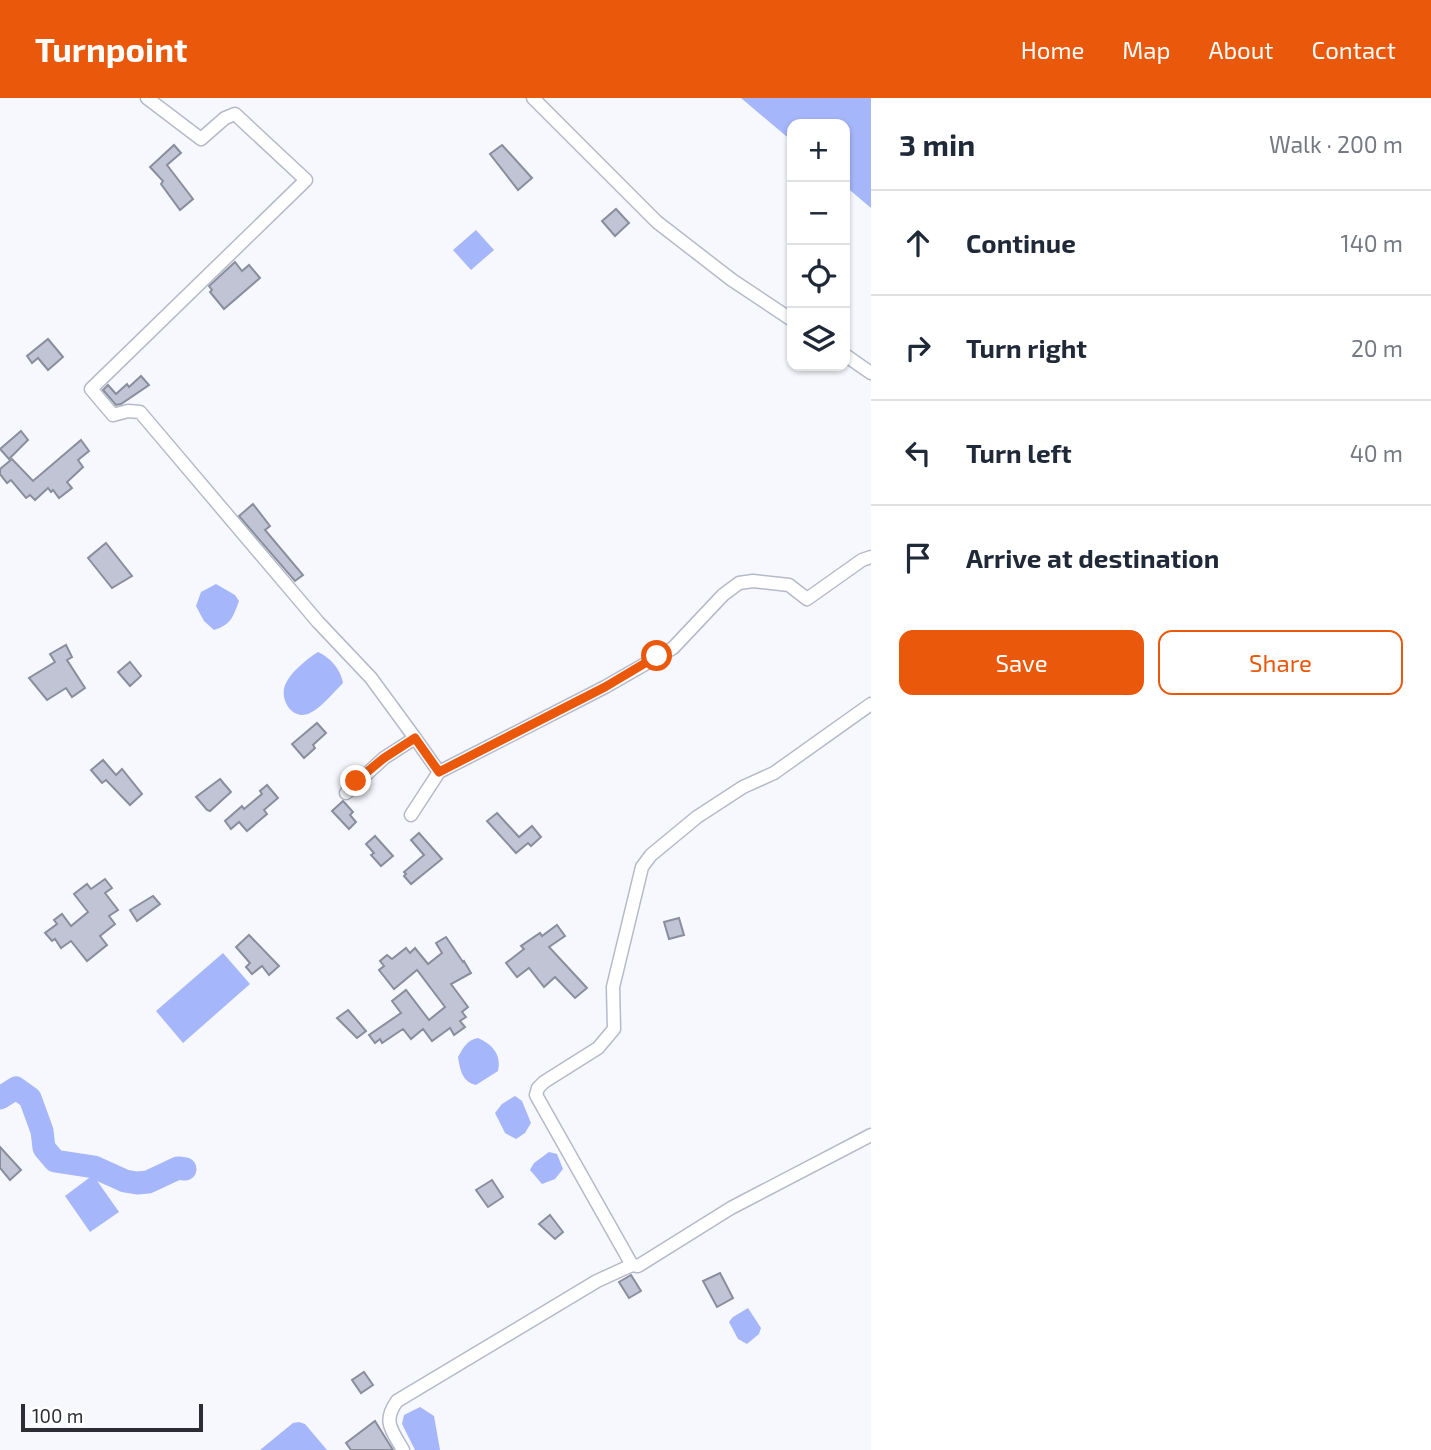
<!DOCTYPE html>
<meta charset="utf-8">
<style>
:root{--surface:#fff;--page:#f2f2f3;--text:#1f2937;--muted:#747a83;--line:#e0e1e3;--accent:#ea580c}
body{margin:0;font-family:"Exo 2",sans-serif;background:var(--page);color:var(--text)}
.controls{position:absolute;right:21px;top:21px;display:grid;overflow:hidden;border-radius:14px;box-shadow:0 2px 5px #0004}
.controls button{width:63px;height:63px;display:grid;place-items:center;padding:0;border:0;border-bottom:2px solid var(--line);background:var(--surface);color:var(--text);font:35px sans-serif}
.scale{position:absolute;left:21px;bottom:18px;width:182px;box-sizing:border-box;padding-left:7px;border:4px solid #2c2d34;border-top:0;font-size:19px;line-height:24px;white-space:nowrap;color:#2c2d34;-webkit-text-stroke:5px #fff;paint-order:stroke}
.stop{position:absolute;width:21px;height:21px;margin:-16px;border:5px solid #ea580c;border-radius:50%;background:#fff}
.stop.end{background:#ea580c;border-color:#fff;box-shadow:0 2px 7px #0008}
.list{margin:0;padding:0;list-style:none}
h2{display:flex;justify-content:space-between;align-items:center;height:91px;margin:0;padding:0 28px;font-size:30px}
h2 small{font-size:23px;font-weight:400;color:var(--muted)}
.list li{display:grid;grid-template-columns:46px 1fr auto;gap:21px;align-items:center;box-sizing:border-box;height:105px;padding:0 28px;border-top:2px solid var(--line)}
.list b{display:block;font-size:26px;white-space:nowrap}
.list em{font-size:23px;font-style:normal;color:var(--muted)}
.actions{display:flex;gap:14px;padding:21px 28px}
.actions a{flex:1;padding:16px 0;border:2px solid var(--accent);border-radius:14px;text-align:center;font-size:24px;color:var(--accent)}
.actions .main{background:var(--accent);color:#fff}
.icon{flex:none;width:38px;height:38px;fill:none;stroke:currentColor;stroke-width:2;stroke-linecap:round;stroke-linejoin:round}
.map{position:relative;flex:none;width:871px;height:1352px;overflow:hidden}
header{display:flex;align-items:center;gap:42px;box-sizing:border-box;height:98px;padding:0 35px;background:var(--accent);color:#fff}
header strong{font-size:33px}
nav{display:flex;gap:38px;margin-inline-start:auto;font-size:24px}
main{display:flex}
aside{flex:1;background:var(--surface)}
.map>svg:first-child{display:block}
.water{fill:#a5b6fa}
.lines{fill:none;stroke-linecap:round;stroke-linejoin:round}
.river{stroke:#a5b6fa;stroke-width:23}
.building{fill:#c0c4d5;stroke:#898e9d;stroke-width:2}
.minor-casing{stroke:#b5baca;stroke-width:15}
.minor{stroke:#fff;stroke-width:12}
.route{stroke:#ea580c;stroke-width:9}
</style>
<header>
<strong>Turnpoint</strong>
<nav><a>Home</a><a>Map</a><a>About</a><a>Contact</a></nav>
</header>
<main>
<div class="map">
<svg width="871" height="1352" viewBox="0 0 871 1352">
<rect width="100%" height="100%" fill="#f6f8fe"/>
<g class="water">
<polygon points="741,0 871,0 871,110 845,88 845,26 792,26 792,43"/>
<polygon points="476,132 494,152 471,172 453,152"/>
<path d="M216,486L235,497L239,503C233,519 231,527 214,532L204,523L196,508L201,494Z"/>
<path d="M318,554C330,559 341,572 343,585C333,595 322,609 310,615C292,624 278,600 286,585C292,573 307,561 318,554Z"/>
<polygon points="223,855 250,886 183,945 156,913"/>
<path d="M478,940C492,946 502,957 498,973L476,987C462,984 460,971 458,959C463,950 467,942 478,940Z"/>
<polygon points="515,998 522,1003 531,1025 525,1035 516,1041 505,1035 495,1015 502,1006"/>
<polygon points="549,1054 557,1056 563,1071 555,1081 542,1086 530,1072 534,1065"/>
<polygon points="93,1077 119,1114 90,1134 65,1098"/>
<polygon points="748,1210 761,1230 759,1236 747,1246 738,1241 729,1224 733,1219"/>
<polygon points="420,1309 434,1318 440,1352 415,1352 402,1326 404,1317"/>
<polygon points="299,1324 305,1326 327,1352 260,1352 293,1325"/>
</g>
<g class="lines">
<polyline class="river" points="0,1000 16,990 30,1000 42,1033 44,1050 55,1063 94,1069 125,1083 137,1085 148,1084 178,1070 185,1071"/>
</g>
<g class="building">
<polygon points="174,47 181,55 167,67 193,101 180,112 161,86 163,83 150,69"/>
<polygon points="502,47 532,80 518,92 490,56"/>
<polygon points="616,111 629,125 615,138 602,123"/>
<polygon points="235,164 242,173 249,167 260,180 224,211 210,194 212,192 209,188"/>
<polygon points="48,241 63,259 48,272 38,260 32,265 27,258"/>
<polygon points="141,278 149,287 121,306 116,307 103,292 108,287 116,296 127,286 129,289"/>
<polygon points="21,333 28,342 9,361 0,351"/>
<polygon points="81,342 89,353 78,362 83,369 67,384 72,390 59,400 53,392 51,394 48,390 35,402 30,397 26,400 11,382 7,385 0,376 0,371 12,361 33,383"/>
<polygon points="253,406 270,428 265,432 303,477 295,483 239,418"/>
<polygon points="106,445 132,478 112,490 88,460"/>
<polygon points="66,547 72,559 67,562 85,590 72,599 66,590 47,602 29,580 55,564 50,556"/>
<polygon points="130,564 141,578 130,588 118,574"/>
<polygon points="317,625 326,635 313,647 315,650 304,660 292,646"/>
<polygon points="103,662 116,677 122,671 142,696 130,707 106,682 102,685 91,672"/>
<polygon points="220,681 231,694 210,713 207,712 196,699"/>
<polygon points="267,687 278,700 264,712 267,716 247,733 239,724 231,731 225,723 242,708 244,711 262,696 260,693"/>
<polygon points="343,703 353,714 350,717 356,724 349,731 332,713"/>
<polygon points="497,715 519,739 532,728 541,739 531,748 528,745 516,755 487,723"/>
<polygon points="419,735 442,761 411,786 404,778 406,776 404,774 424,757 411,742"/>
<polygon points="375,738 393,758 381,768 371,757 374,755 366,746"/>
<polygon points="105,781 112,790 105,795 118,812 109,818 115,826 100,838 107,847 87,863 71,843 61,850 55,841 52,843 45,835 57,826 54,822 62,816 71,828 88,814 74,796 87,786 91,791"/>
<polygon points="153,798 160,806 137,823 130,812"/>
<polygon points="679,820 684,837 669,841 664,824"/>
<polygon points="557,827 565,838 549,849 587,890 575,900 555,879 544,889 529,870 517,879 506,865 524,851 521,848 540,835 542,838"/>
<polygon points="249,837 279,868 269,877 262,868 252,876 246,869 250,865 236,849"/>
<polygon points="446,839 463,864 464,863 471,875 451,886 468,909 462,914 466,919 460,923 465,929 454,937 450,930 432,943 423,931 411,941 403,931 382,945 380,941 375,945 369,937 401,915 392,903 406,892 429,922 445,909 417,872 394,891 379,872 384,868 380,863 387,857 392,861 406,850 410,855 415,850 428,866 442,855 436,845"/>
<polygon points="348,912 366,933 357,940 337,920"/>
<polygon points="0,1049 21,1072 10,1082 0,1070"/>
<polygon points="492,1082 503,1099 488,1109 476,1092"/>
<polygon points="550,1117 563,1134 555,1141 539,1126"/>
<polygon points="720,1175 733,1200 717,1209 703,1183"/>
<polygon points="631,1177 641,1193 629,1200 619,1184"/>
<polygon points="364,1274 373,1287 361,1295 352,1282"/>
<polygon points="375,1323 393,1352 351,1352 346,1345"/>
</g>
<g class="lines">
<defs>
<g id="minor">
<polyline points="147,0 201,41 225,20 235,16 306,82 91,291 113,317 128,313 140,314 318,524 371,580 415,640"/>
<polyline points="533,0 657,124 732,182 792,222"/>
<polyline points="845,257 871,275"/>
<polyline points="871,606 774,675 743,689 697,719 651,757 642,769 613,889 614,931 598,950 544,984 538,990 536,997 628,1160 632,1167 638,1168 731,1110 871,1037"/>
<polyline points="346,695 384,660 415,640 439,674"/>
<polyline points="411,717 439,674 605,589 673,550 723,497 739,485 753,483 789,487 807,501 862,462 871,459"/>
<path d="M403,1352C392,1332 382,1324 397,1303L597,1183L632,1167"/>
</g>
</defs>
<use href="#minor" class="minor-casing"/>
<use href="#minor" class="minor"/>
</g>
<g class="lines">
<polyline class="route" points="356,683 384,660 415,640 439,674 605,589 657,558"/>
</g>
</svg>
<div class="controls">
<button>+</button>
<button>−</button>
<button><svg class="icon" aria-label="locate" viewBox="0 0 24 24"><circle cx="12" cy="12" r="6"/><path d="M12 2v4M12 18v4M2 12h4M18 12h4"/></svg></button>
<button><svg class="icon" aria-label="layers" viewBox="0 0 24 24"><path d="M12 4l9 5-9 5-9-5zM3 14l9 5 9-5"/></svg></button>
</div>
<div class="scale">100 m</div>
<div class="stop" style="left:657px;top:558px"></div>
<div class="stop end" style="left:356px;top:683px"></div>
</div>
<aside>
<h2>3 min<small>Walk · 200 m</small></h2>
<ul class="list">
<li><svg class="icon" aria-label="ahead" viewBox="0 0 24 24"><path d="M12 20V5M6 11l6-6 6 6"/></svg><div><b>Continue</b></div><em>140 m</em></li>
<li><svg class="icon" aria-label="right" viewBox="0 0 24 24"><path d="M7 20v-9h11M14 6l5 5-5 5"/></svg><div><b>Turn right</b></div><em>20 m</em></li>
<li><svg class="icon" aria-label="left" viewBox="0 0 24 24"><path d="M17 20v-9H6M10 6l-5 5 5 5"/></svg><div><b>Turn left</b></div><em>40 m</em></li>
<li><svg class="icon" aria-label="arrive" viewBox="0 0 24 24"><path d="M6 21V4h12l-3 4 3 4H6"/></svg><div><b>Arrive at destination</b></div></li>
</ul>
<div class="actions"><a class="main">Save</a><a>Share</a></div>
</aside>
</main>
